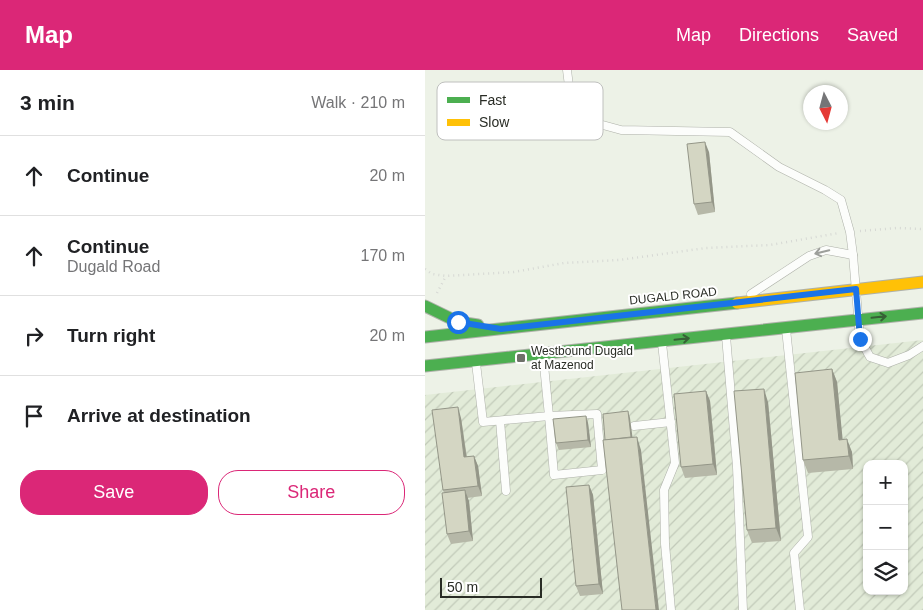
<!DOCTYPE html>
<meta charset="utf-8">
<style>
:root{--surface:#fff;--page:#f2f2f2;--text:#202124;--muted:#757577;--line:#e0e0e0;--accent:#db2777}
body{margin:0;font-family:Helvetica,sans-serif;background:var(--page);color:var(--text)}
.controls{position:absolute;right:15px;bottom:15px;display:grid;overflow:hidden;border-radius:10px;box-shadow:0 1px 4px #0004}
.controls button{width:45px;height:45px;display:grid;place-items:center;padding:0;border:0;border-bottom:1px solid var(--line);background:var(--surface);color:var(--text);font:25px sans-serif}
.compass{position:absolute;left:378px;top:15px;width:45px;height:45px;border-radius:50%;background:var(--surface);box-shadow:0 1px 4px #0004;rotate:174deg}
.scale{position:absolute;left:15px;bottom:12px;width:102px;box-sizing:border-box;padding-left:5px;border:2px solid #292c25;border-top:0;font-size:14px;line-height:18px;white-space:nowrap;color:#292c25;-webkit-text-stroke:4px #fff;paint-order:stroke}
.stop{position:absolute;width:15px;height:15px;margin:-11px;border:4px solid #1a73e8;border-radius:50%;background:#fff}
.stop.end{background:#1a73e8;border-color:#fff;box-shadow:0 1px 5px #0008}
.list{margin:0;padding:0;list-style:none}
h2{display:flex;justify-content:space-between;align-items:center;height:65px;margin:0;padding:0 20px;font-size:21px}
h2 small{font-size:16px;font-weight:400;color:var(--muted)}
.list li{display:grid;grid-template-columns:32px 1fr auto;gap:15px;align-items:center;box-sizing:border-box;height:80px;padding:0 20px;border-top:1px solid var(--line)}
.list b{display:block;font-size:19px;white-space:nowrap}
.list p{margin:0;font-size:16px;white-space:nowrap;color:var(--muted)}
.list em{font-size:16px;font-style:normal;color:var(--muted)}
.actions{display:flex;gap:10px;padding:15px 20px}
.actions a{flex:1;padding:11px 0;border:1px solid var(--accent);border-radius:20px;text-align:center;font-size:18px;color:var(--accent)}
.actions .main{background:var(--accent);color:#fff}
.icon{flex:none;width:28px;height:28px;fill:none;stroke:currentColor;stroke-width:2;stroke-linecap:round;stroke-linejoin:round}
.map{position:relative;flex:none;width:498px;height:540px;overflow:hidden}
header{display:flex;align-items:center;gap:30px;box-sizing:border-box;height:70px;padding:0 25px;background:var(--accent);color:#fff}
header strong{font-size:24px}
nav{display:flex;gap:28px;margin-inline-start:auto;font-size:18px}
main{display:flex}
aside{flex:1;background:var(--surface)}
.map>svg:first-child{display:block}
.industrial{fill:url(#industrial-furrows);fill-rule:evenodd}
.lines{fill:none;stroke-linecap:round;stroke-linejoin:round}
.lane-casing{stroke:#aeb1a9;stroke-width:9}
.fast-casing{stroke:#aeb1a9;stroke-width:13}
.slow-casing{stroke:#aeb1a9;stroke-width:13}
.path{stroke:#d6d8d4;stroke-width:2.5;stroke-dasharray:1 4;stroke-linecap:butt}
.lane{stroke:#fcfdfb;stroke-width:8}
.fast{stroke:#4caf50;stroke-width:11}
.slow{stroke:#ffc107;stroke-width:11}
.wall{fill:#b6b8a8}
.shaded-wall{fill:#949688}
.building{fill:#d4d6c3;stroke:#949688}
.oneway{stroke:#9d9f9b}
.oneway2{stroke:#376036}
.route{stroke:#1a73e8;stroke-width:6}
.poi-dot{fill:#6e7169;stroke:#fff;stroke-width:2}
.labels{text-anchor:middle;stroke-width:4;stroke-linejoin:round;paint-order:stroke}
.street-label{font-size:12px;fill:#292c25;stroke:#fff}
.poi-label{font-size:12px;fill:#292c25;stroke:#fff;text-anchor:start}
.key{fill:#fff;stroke:#bfc0be;stroke-width:1}
.key-label{font-size:14px;fill:#292c25}
</style>
<header>
<strong>Map</strong>
<nav><a>Map</a><a>Directions</a><a>Saved</a></nav>
</header>
<main>
<aside>
<h2>3 min<small>Walk · 210 m</small></h2>
<ul class="list">
<li><svg class="icon" aria-label="ahead" viewBox="0 0 24 24"><path d="M12 20V5M6 11l6-6 6 6"/></svg><div><b>Continue</b></div><em>20 m</em></li>
<li><svg class="icon" aria-label="ahead" viewBox="0 0 24 24"><path d="M12 20V5M6 11l6-6 6 6"/></svg><div><b>Continue</b><p>Dugald Road</p></div><em>170 m</em></li>
<li><svg class="icon" aria-label="right" viewBox="0 0 24 24"><path d="M7 20v-9h11M14 6l5 5-5 5"/></svg><div><b>Turn right</b></div><em>20 m</em></li>
<li><svg class="icon" aria-label="arrive" viewBox="0 0 24 24"><path d="M6 21V4h12l-3 4 3 4H6"/></svg><div><b>Arrive at destination</b></div></li>
</ul>
<div class="actions"><a class="main">Save</a><a>Share</a></div>
</aside>
<div class="map">
<svg width="498" height="540" viewBox="0 0 498 540">
<defs>
<pattern id="industrial-furrows" width="10" height="10" patternUnits="userSpaceOnUse" patternTransform="scale(1.25)"><rect width="10" height="10" fill="#e2ebd8"/><path d="M-1 1l2-2M0 10L10 0M9 11l2-2" fill="none" stroke="#c2cab9"/></pattern>
</defs>
<rect width="100%" height="100%" fill="#edf2e7"/>
<path class="industrial" d="M498,270V540H0V325ZM442,394H479V521H442Z"/>
<g class="lines">
<defs>
<g id="lane">
<polyline points="142,0 146,32 163,51 196,60 305,62 354,97 400,120 416,130 425,162 428,185"/>
<polyline points="326,224 384,186 401,180 428,185 435,269 445,287 463,293 484,285 498,276"/>
<polyline points="361,259 383,467 369,483 375,540"/>
<polyline points="301,266 312,397 318,540"/>
<polyline points="237,273 250,393 239,420 240,474 246,540"/>
<polyline points="51,293 58,352 124,346 118,285"/>
<polygon points="172,344 177,400 129,405 124,346"/>
<polyline points="75,351 81,421"/>
<polyline points="209,356 246,352"/>
</g>
<g id="fast">
<polyline points="0,236 33,252 53,255"/>
<polyline points="0,267 312,233"/>
<polyline points="0,296 498,243"/>
</g>
<polyline id="slow" points="312,233 498,212"/>
</defs>
<use href="#lane" class="lane-casing"/>
<use href="#fast" class="fast-casing"/>
<use href="#slow" class="slow-casing"/>
<g class="path">
<polyline points="435,161 472,158 498,159"/>
<polyline points="0,199 7,204 21,206 89,202 139,193 194,190 281,178 345,175 414,163"/>
<polyline points="12,223 21,206"/>
</g>
<use href="#lane" class="lane"/>
<use href="#fast" class="fast"/>
<use href="#slow" class="slow"/>
</g>
<g class="wall">
<polygon points="284,82 290,142 273,145 269,134"/>
<polygon points="407,299 412,312 417,370 427,382 428,399 383,403 378,390"/>
<polygon points="281,321 285,331 292,405 260,408 256,397"/>
<polygon points="343,332 356,471 327,473 322,460"/>
<polygon points="161,346 163,353 166,377 134,380 131,373"/>
<polygon points="36,348 42,387 49,386 53,396 57,426 42,428 44,431 48,471 26,474 22,464 19,423 18,420"/>
<polygon points="164,415 168,425 178,524 155,526 151,516"/>
</g>
<g class="shaded-wall">
<polygon points="280,72 284,82 290,142 287,132"/>
<polygon points="407,299 412,312 419,383 414,370"/>
<polygon points="339,319 343,332 356,471 351,458"/>
<polygon points="281,321 285,331 292,405 288,394"/>
<polygon points="33,337 36,348 43,398 39,387"/>
<polygon points="203,341 205,348 209,379 206,372"/>
<polygon points="161,346 163,353 166,377 163,370"/>
<polygon points="212,367 216,380 234,540 231,540"/>
<polygon points="422,369 427,382 428,399 424,386"/>
<polygon points="49,386 53,396 57,426 53,416"/>
<polygon points="164,415 168,425 178,524 174,514"/>
<polygon points="40,420 44,431 48,471 44,461"/>
</g>
<g class="building">
<polygon points="280,72 287,132 269,134 262,74"/>
<polygon points="407,299 414,370 422,369 424,386 378,390 370,303"/>
<polygon points="339,319 351,458 322,460 309,321"/>
<polygon points="281,321 288,394 256,397 249,324"/>
<polygon points="33,337 39,387 49,386 53,416 18,420 7,340"/>
<polygon points="203,341 206,367 180,370 178,344"/>
<polygon points="161,346 163,370 131,373 128,349"/>
<polygon points="212,367 231,540 197,540 178,370"/>
<polygon points="164,415 174,514 151,516 141,417"/>
<polygon points="40,420 44,461 22,464 17,423"/>
</g>
<defs><path id="oneway-shaft" d="M-6 0H5M1.5-3L5.5 0L1.5 3" fill="none" stroke-width="1.6" stroke-linecap="round" stroke-linejoin="round" transform="scale(1.25)"/></defs>
<use class="oneway" href="#oneway-shaft" transform="translate(397 182) rotate(166)"/>
<g class="oneway2">
<use href="#oneway-shaft" transform="translate(454 247) rotate(-6)"/>
<use href="#oneway-shaft" transform="translate(257 269) rotate(-6)"/>
</g>
<g class="lines">
<polyline class="route" points="33,252 76,259 431,219 435,269"/>
</g>
<rect class="poi-dot" x="91" y="283" width="10" height="10" rx="2.5"/>
<g class="labels">
<g class="street-label">
<text transform="translate(248 226) rotate(-6)" y="4">DUGALD ROAD</text>
</g>
<g class="poi-label">
<text x="106" y="285">Westbound Dugald<tspan x="106" dy="14">at Mazenod</tspan></text>
</g>
</g>
<rect x="12" y="12" width="166" height="58" rx="8" class="key"/>
<rect x="22" y="27" width="23" height="6" fill="#4caf50"/>
<rect x="22" y="49" width="23" height="7" fill="#ffc107"/>
<g class="key-label">
<text x="54" y="35">Fast</text>
<text x="54" y="57">Slow</text>
</g>
</svg>
<div class="controls">
<button>+</button>
<button>−</button>
<button><svg class="icon" aria-label="layers" viewBox="0 0 24 24"><path d="M12 4l9 5-9 5-9-5zM3 14l9 5 9-5"/></svg></button>
</div>
<svg class="compass" viewBox="-18 -18 36 36"><path d="M0-13l5 13h-10z" fill="#e53935"/><path d="M0 13l5-13h-10z" fill="#757577"/></svg>
<div class="scale">50 m</div>
<div class="stop" style="left:33px;top:252px"></div>
<div class="stop end" style="left:435px;top:269px"></div>
</div>
</main>
